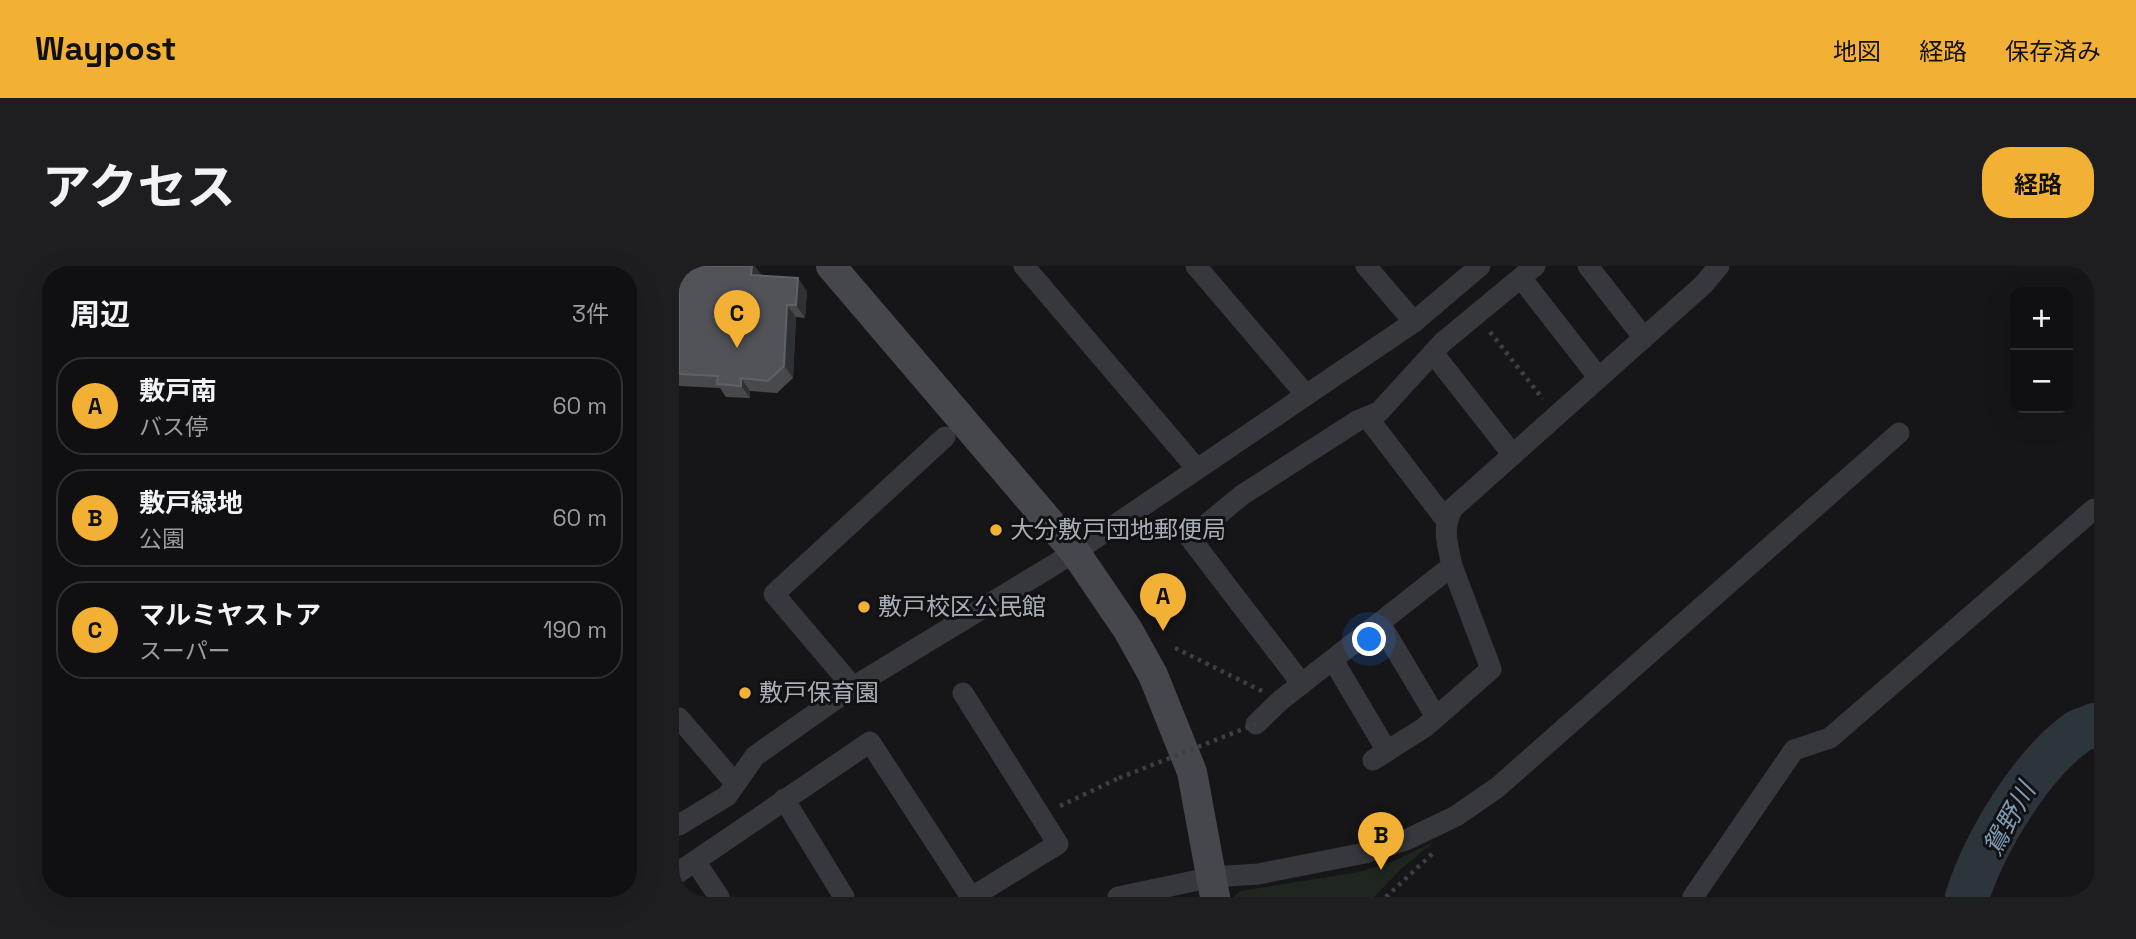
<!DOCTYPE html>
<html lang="ja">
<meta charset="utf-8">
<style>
:root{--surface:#101012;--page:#1e1e20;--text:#f1f3f6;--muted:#9c9d9f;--line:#303032;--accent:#f2b134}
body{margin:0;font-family:"Space Grotesk","Noto Sans JP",sans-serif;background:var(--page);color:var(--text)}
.controls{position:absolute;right:21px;top:21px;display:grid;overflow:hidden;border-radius:14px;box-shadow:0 7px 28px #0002}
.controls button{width:63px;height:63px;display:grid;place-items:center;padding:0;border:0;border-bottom:2px solid var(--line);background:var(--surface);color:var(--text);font:35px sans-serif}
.you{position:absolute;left:691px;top:374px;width:24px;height:24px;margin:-18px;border:5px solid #fff;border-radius:50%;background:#1a73e8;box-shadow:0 0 0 10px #1a73e833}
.badge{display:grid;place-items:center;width:46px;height:46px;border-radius:50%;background:var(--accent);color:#111;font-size:23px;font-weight:700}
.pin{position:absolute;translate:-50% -58px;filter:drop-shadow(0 2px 4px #0008)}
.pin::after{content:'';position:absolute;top:37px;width:24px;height:21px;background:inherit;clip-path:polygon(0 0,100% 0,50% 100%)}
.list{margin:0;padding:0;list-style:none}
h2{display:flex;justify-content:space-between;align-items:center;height:91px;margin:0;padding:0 28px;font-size:30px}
h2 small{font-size:23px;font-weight:400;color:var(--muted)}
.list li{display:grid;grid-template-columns:46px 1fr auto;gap:21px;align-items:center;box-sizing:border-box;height:98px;margin:0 14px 14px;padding:0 14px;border:2px solid var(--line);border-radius:28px}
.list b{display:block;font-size:26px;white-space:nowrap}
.list p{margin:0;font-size:23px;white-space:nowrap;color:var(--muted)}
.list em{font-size:23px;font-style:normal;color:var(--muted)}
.map{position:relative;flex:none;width:1415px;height:631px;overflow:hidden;border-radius:28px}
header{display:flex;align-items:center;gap:42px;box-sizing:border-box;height:98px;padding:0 35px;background:var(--accent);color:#111}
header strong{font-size:33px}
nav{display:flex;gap:38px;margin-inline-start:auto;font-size:24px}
.intro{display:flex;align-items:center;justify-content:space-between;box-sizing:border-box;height:168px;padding:0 42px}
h1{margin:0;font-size:49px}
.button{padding:18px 32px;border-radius:28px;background:var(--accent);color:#111;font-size:24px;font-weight:700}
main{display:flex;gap:42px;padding:0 42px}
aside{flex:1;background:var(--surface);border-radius:28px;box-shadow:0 7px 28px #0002}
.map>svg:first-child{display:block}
.green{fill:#1e261f}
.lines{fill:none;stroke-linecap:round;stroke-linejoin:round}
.river{stroke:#2c353c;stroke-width:44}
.path{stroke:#3d3f44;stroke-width:4.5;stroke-dasharray:3.5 5;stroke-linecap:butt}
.street{stroke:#37383d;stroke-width:21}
.secondary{stroke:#45474d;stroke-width:30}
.path-bridge{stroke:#3d3f44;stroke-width:4.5;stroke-dasharray:3.5 5;stroke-linecap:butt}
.wall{fill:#47494d}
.shaded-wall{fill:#2f3033}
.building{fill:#525359;stroke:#5f6168;stroke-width:2}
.poi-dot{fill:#f2b134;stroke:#111113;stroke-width:2.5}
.labels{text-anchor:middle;stroke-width:6;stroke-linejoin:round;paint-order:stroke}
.poi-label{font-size:24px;fill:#a8adb8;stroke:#111113;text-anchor:start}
.water-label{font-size:26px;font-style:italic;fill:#7f9bb3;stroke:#111113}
</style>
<header>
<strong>Waypost</strong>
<nav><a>地図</a><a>経路</a><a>保存済み</a></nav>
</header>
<div class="intro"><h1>アクセス</h1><a class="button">経路</a></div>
<main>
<aside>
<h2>周辺<small>3件</small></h2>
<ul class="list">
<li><span class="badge">A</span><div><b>敷戸南</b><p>バス停</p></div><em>60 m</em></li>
<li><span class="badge">B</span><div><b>敷戸緑地</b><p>公園</p></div><em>60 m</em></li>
<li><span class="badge">C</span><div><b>マルミヤストア</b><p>スーパー</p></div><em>190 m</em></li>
</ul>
</aside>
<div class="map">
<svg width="1415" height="631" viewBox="0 0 1415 631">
<rect width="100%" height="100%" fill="#161618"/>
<polygon class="green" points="755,576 723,602 695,631 555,631 561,625 675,607 710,597"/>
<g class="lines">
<path class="river" d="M1288,631C1306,576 1352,498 1400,465C1405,462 1410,462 1415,459"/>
<g class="path">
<polyline points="811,66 864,133"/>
<polyline points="496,382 583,425"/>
<polyline points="381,540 440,512"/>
<polyline points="707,631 753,588"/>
</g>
<g class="street">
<polyline points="345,0 518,203"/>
<polyline points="517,0 627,129"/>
<polyline points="687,0 735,56"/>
<polyline points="909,0 965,72"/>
<polyline points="842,12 920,112"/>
<polyline points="754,87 834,189"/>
<polyline points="688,151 767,254"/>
<polyline points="701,357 757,451"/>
<polyline points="654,394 708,485"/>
<polyline points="623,418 511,272 563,229 678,155 700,146 764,76 856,0"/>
<polyline points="174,421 95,328 266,171"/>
<polyline points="284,427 379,578 293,631"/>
<polyline points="0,452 56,517"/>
<path d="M577,458L602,434L773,300C769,279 762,262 774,242L1024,19L1040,0"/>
<polyline points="694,494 746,461 812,403 773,300"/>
<polyline points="105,533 165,631"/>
<polyline points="0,559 48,530 76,490 174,421 396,286 735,56 801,0"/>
<polyline points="16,595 40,631"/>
<polyline points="0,606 191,476 292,631"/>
<polyline points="439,631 534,611 579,608 686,587 727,574 777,550 819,521 1220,167"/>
<polyline points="1014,631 1115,484 1151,472 1415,243"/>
</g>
<polyline class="secondary" points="152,0 396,286 449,364 474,409 513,506 536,631"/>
<polyline class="path-bridge" points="440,512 577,458"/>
</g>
<polygon class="wall" points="0,3 82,8 82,10 128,25 126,52 117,51 114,112 98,127 71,125 71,132 47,131 41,122 0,120"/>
<g class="shaded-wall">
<polygon points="73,0 76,0 82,8 81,22 72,9"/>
<polygon points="119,12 128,25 126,52 117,39"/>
<polygon points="108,39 117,51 114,112 105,100"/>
<polygon points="62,112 71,125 71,132 62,120"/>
</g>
<polygon class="building" points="9,0 73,0 72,9 119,12 117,39 108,39 105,100 89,115 62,112 62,120 38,118 39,110 0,108 0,3 9,3"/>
<g class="poi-dot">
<circle cx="317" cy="264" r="7"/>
<circle cx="185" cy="341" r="7"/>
<circle cx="66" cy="427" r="7"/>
</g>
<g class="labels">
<g class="poi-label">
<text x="331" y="272">大分敷戸団地郵便局</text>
<text x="199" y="349">敷戸校区公民館</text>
<text x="80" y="435">敷戸保育園</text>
</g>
<g class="water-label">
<text transform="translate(1330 553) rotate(-61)" y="9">鴛野川</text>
</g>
</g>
</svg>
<div class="controls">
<button>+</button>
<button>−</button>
</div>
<div class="you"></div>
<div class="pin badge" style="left:484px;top:365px">A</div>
<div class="pin badge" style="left:702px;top:604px">B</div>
<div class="pin badge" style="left:58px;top:82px">C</div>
</div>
</main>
